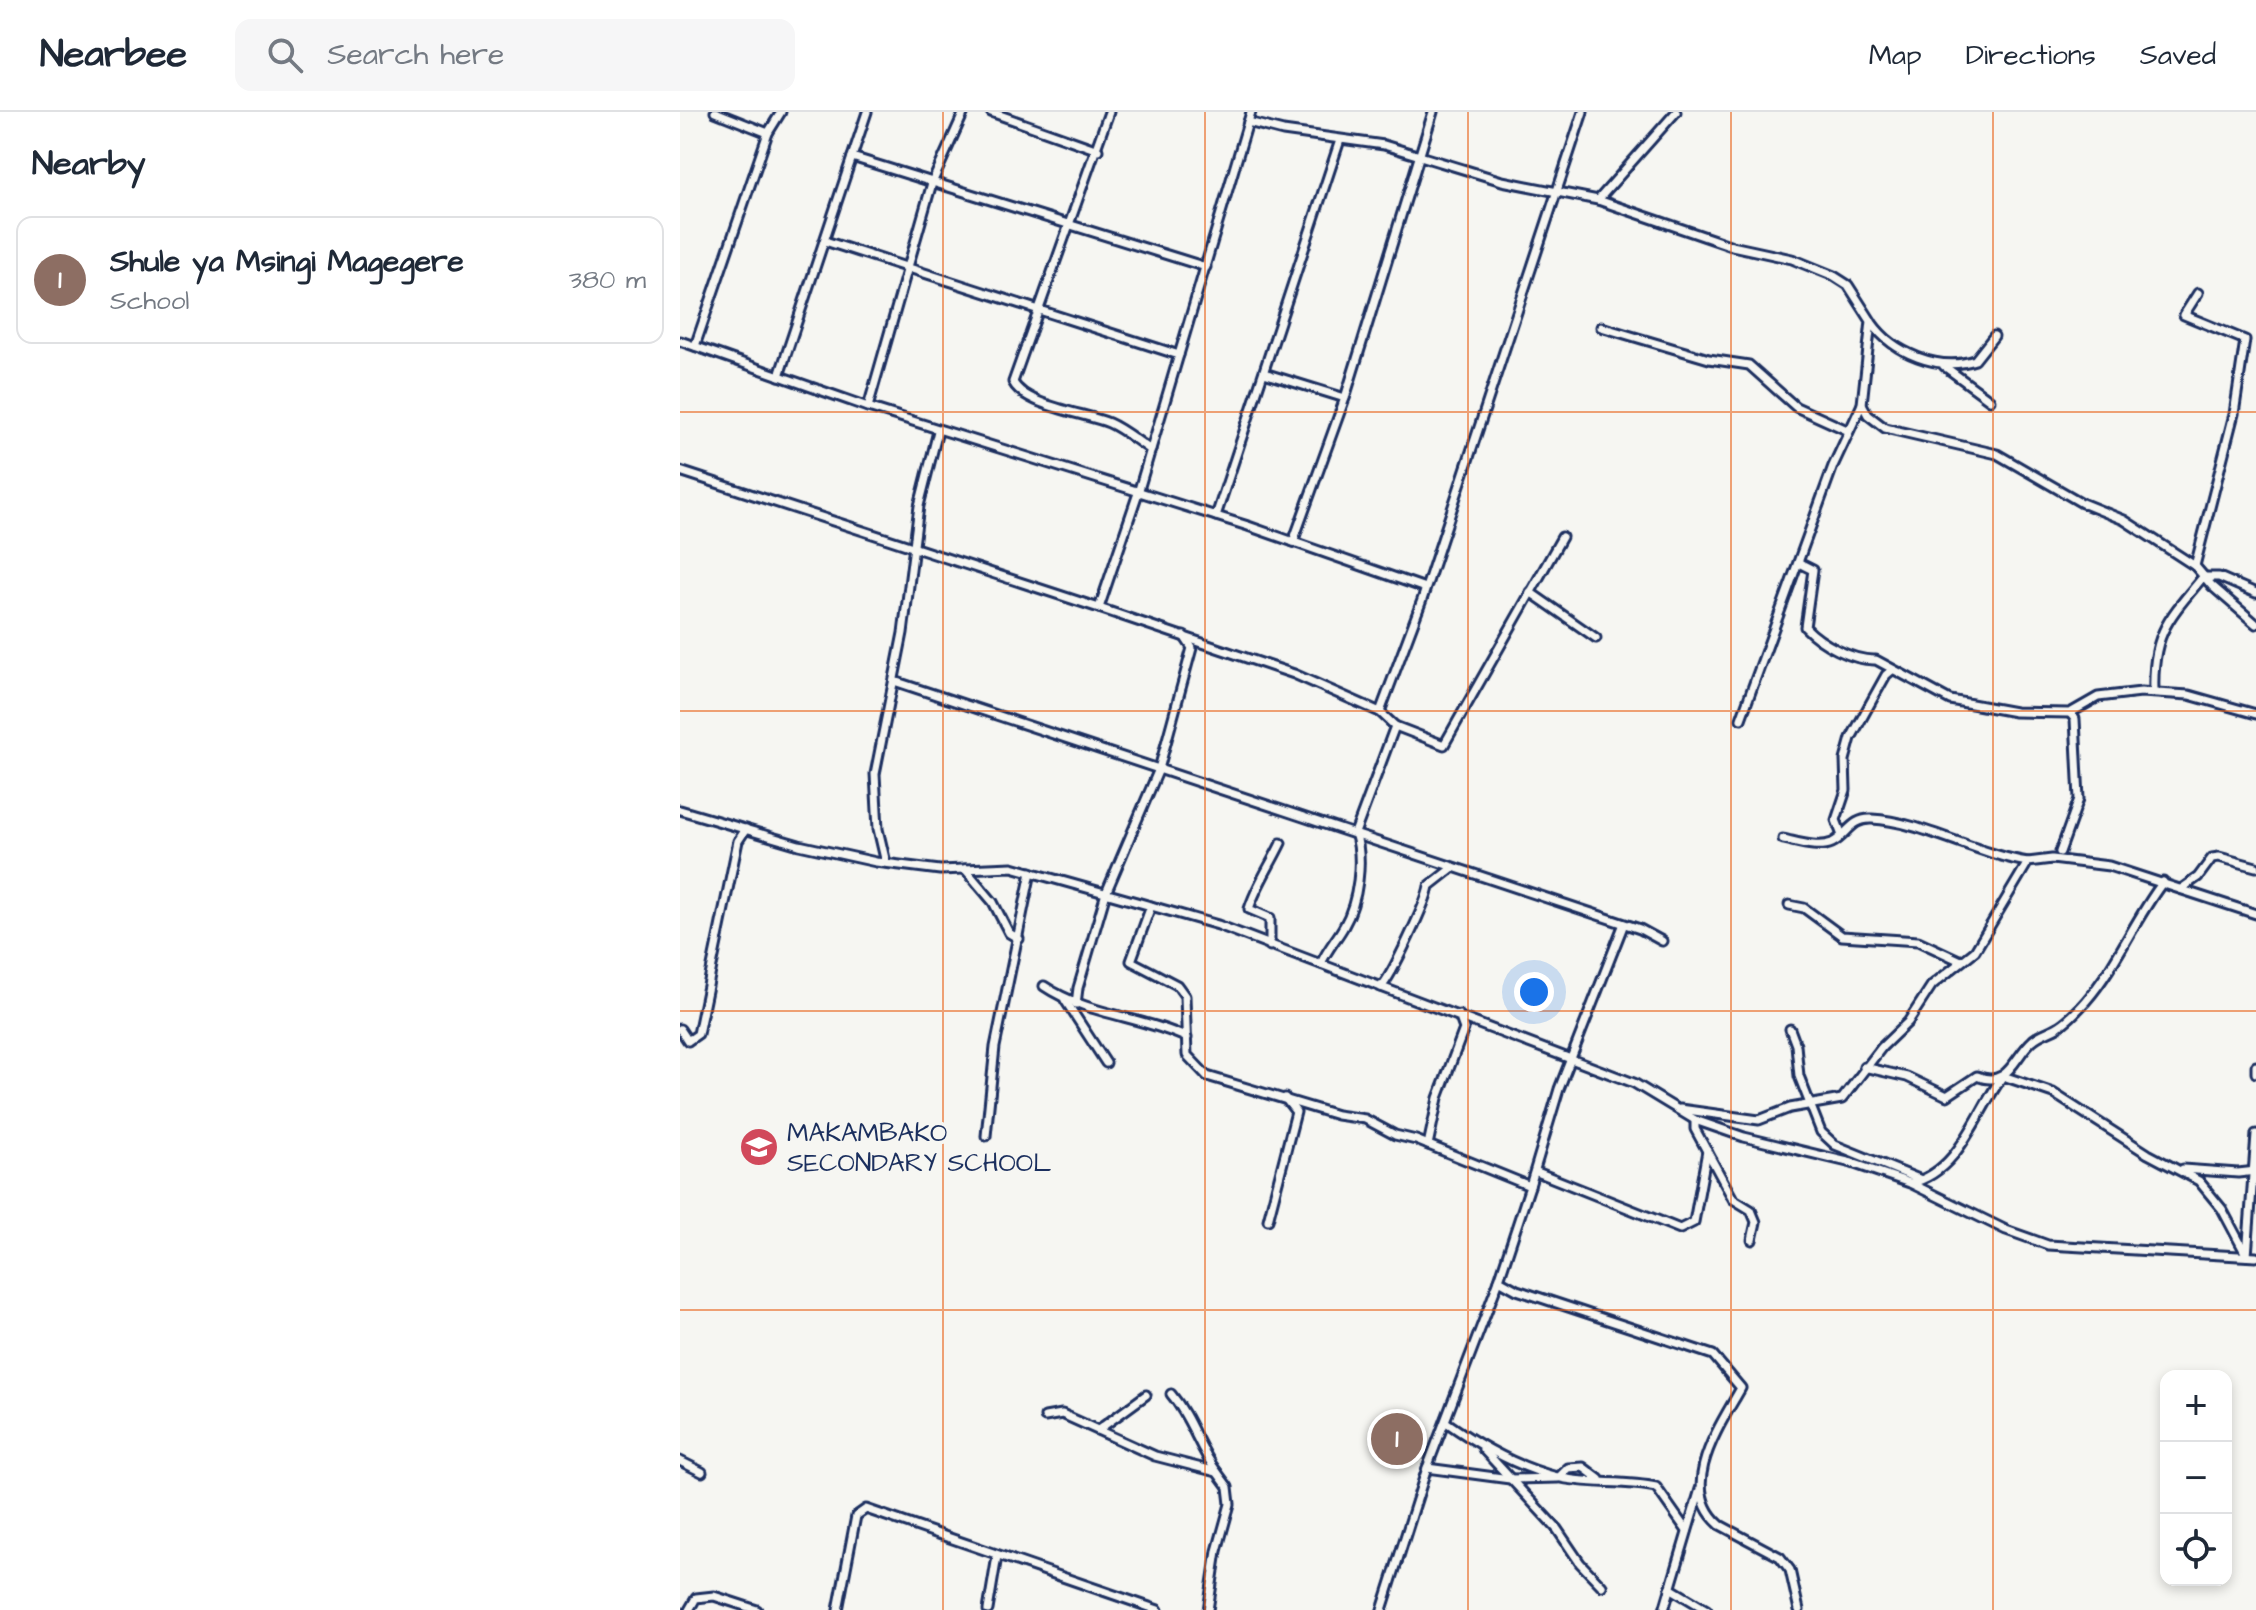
<!DOCTYPE html>
<meta charset="utf-8">
<style>
:root{--surface:#fff;--page:#f6f6f7;--text:#1f2937;--muted:#747a83;--line:#e0e1e3;--accent:#d1495b}
body{margin:0;font-family:"Architects Daughter",sans-serif;background:var(--page);color:var(--text)}
.controls{position:absolute;right:24px;bottom:24px;display:grid;overflow:hidden;border-radius:16px;box-shadow:0 4px 12px #0003}
.controls button{width:72px;height:72px;display:grid;place-items:center;padding:0;border:0;border-bottom:2px solid var(--line);background:var(--surface);color:var(--text);font:40px sans-serif}
.you{position:absolute;left:854px;top:880px;width:28px;height:28px;margin:-20px;border:6px solid #fff;border-radius:50%;background:#1a73e8;box-shadow:0 0 0 12px #1a73e833}
.badge{display:grid;place-items:center;width:52px;height:52px;border-radius:50%;background:var(--accent);color:#fff;font-size:26px;font-weight:700}
.pin{position:absolute;translate:-50% -50%;border:4px solid #fff;box-shadow:0 2px 8px #0006}
.list{margin:0;padding:0;list-style:none}
h2{display:flex;justify-content:space-between;align-items:center;height:104px;margin:0;padding:0 32px;font-size:34px}
h2 small{font-size:26px;font-weight:400;color:var(--muted)}
.list li{display:grid;grid-template-columns:52px 1fr auto;gap:24px;align-items:center;box-sizing:border-box;height:128px;margin:0 16px 16px;padding:0 16px;border:2px solid var(--line);border-radius:16px}
.list b{display:block;font-size:30px;white-space:nowrap}
.list p{margin:0;font-size:26px;white-space:nowrap;color:var(--muted)}
.list em{font-size:26px;font-style:normal;color:var(--muted)}
.icon{flex:none;width:44px;height:44px;fill:none;stroke:currentColor;stroke-width:2;stroke-linecap:round;stroke-linejoin:round}
.map{position:relative;flex:none;width:1576px;height:1498px;overflow:hidden}
header{display:flex;align-items:center;gap:48px;box-sizing:border-box;height:112px;padding:0 40px;background:var(--surface);border-bottom:2px solid var(--line)}
header strong{font-size:38px}
nav{display:flex;gap:44px;margin-inline-start:auto;font-size:28px}
.search{width:560px;height:72px;background:var(--page);display:flex;align-items:center;gap:20px;box-sizing:border-box;padding:0 28px;border-radius:16px;color:var(--muted);font-size:30px}
main{display:flex}
aside{flex:1;background:var(--surface)}
.map>svg:first-child{display:block}
.lines{fill:none;stroke-linecap:round;stroke-linejoin:round}
.minor-casing{stroke:#1b2f5e;stroke-width:13}
.minor{stroke:#f6f6f2;stroke-width:7}
.grid{fill:none;stroke:#e8590c;stroke-width:2;stroke-opacity:0.55}
.labels{text-anchor:middle;stroke-width:7;stroke-linejoin:round;paint-order:stroke}
.poi-label{font-size:26px;fill:#1b2f5e;stroke:#f6f6f2;text-anchor:start}
</style>
<header>
<strong>Nearbee</strong>
<div class="search"><svg class="icon" aria-label="search" viewBox="0 0 24 24"><circle cx="10" cy="10" r="6"/><path d="M15 15l6 6"/></svg>Search here</div>
<nav><a>Map</a><a>Directions</a><a>Saved</a></nav>
</header>
<main>
<aside>
<h2>Nearby<small></small></h2>
<ul class="list">
<li><span class="badge" style="background:#8d6e63">1</span><div><b>Shule ya Msingi Magegere</b><p>School</p></div><em>380 m</em></li>
</ul>
</aside>
<div class="map">
<svg width="1576" height="1498" viewBox="0 0 1576 1498">
<rect width="100%" height="100%" fill="#f6f6f2"/>
<filter id="ink" filterUnits="userSpaceOnUse"><feTurbulence type="fractalNoise" baseFrequency=".0125" numOctaves="2"/><feDisplacementMap in="SourceGraphic" scale="16" xChannelSelector="R" yChannelSelector="G"/><feConvolveMatrix kernelMatrix="1 2 1 2 8 2 1 2 1" color-interpolation-filters="sRGB"/></filter>
<g filter="url(#ink)">
<g class="lines">
<defs>
<g id="minor">
<polyline points="311,0 418,38"/>
<path d="M429,0L333,270C345,294 405,301 429,311C443,317 457,329 471,338"/>
<polyline points="568,10 603,19 704,33 822,69 918,88 1052,134 1112,147 1154,164 1168,173 1191,209 1182,292 1188,303 1205,316 1317,342 1402,391 1444,408 1515,454 1532,474 1576,512"/>
<polyline points="88,21 101,0"/>
<polyline points="172,45 526,155"/>
<polyline points="918,88 996,0"/>
<polyline points="145,129 499,243"/>
<path d="M1192,211C1213,241 1259,260 1295,248L1314,224"/>
<polyline points="921,215 1029,247 1069,253 1116,295 1169,319"/>
<polyline points="0,229 188,295 568,414 745,476"/>
<polyline points="15,234 88,21 35,0"/>
<polyline points="1264,254 1310,288"/>
<polyline points="584,261 665,286"/>
<polyline points="99,264 187,0"/>
<polyline points="188,295 252,71 284,0"/>
<polyline points="0,359 419,496 458,381 571,0"/>
<polyline points="536,404 660,28"/>
<polyline points="613,430 665,286 753,0"/>
<path d="M1119,451L1133,458L1125,515C1141,532 1173,549 1196,548L1270,588L1335,600L1390,601L1418,585L1461,580L1509,583L1576,602"/>
<polyline points="1515,454 1554,302 1565,228 1504,203 1518,181"/>
<polyline points="850,480 916,526"/>
<polyline points="419,496 614,562 700,600 715,614 764,633 882,425"/>
<polyline points="214,569 960,817 982,829"/>
<path d="M1474,580C1472,522 1488,507 1523,465H1539L1576,481"/>
<polyline points="700,600 742,488 903,0"/>
<polyline points="1061,607 1153,354 1182,292"/>
<path d="M0,698L119,733L196,750L260,758L332,755L471,794L451,849L497,873L505,884L507,943L527,964L657,1003L685,1007L715,1023L736,1028L850,1074L819,1168L837,1178L1033,1243L1061,1276C1040,1314 996,1375 1040,1413L1100,1445L1110,1458L1119,1498"/>
<polyline points="1161,721 1156,708 1166,678 1165,648 1171,626 1206,563 1212,558"/>
<path d="M1103,727C1118,730 1138,737 1152,731C1168,723 1171,706 1192,707C1240,709 1296,742 1348,750"/>
<polyline points="1380,740 1399,687 1395,607 1390,601"/>
<polyline points="206,751 198,717 195,662 223,521 239,394 258,319"/>
<polyline points="285,757 313,790 329,821 339,827"/>
<polyline points="1501,777 1518,765 1532,746 1539,745 1576,755"/>
<polyline points="1109,793 1124,796 1162,824 1238,829 1281,849"/>
<polyline points="471,794 538,813 954,971 1015,1008 1064,1025 1172,1051 1230,1071 1326,1118 1368,1133 1576,1145"/>
<path d="M590,834V806L569,797C576,774 590,754 601,731"/>
<path d="M641,852C647,837 657,827 664,814C678,790 684,747 675,721L715,614"/>
<path d="M364,874C407,903 461,904 507,926"/>
<path d="M701,875C712,864 747,789 749,774L772,756"/>
<polyline points="385,888 426,951"/>
<polyline points="396,892 398,876 426,781 479,657 512,536 504,524"/>
<polyline points="0,917 8,929 18,922 58,729 66,717"/>
<polyline points="1110,917 1116,933 1119,964 1141,1020 1155,1033 1239,1067"/>
<polyline points="1576,954 1576,961"/>
<path d="M1184,955L1227,965L1267,984L1297,964C1328,977 1334,945 1352,929C1360,921 1370,920 1379,914C1389,908 1398,898 1406,889C1437,853 1454,808 1483,770"/>
<polyline points="1000,997 1079,1008 1110,996 1162,987 1202,935 1228,910 1252,873 1295,839 1348,750 1372,747 1429,754 1576,802"/>
<polyline points="1015,1008 1015,1017 1053,1087 1071,1098 1076,1110 1072,1128"/>
<polyline points="306,1024 315,935 351,760"/>
<polyline points="748,1033 758,986 784,917 779,903"/>
<polyline points="1503,1057 1558,1061 1576,1059"/>
<polyline points="857,1060 1000,1117 1014,1110 1027,1039"/>
<path d="M1231,1071C1280,1060 1296,1000 1323,964L1373,981L1468,1042L1519,1069L1542,1097L1567,1144L1576,1022"/>
<polyline points="850,1074 879,977 943,814"/>
<polyline points="588,1108 616,1000 605,986"/>
<path d="M491,1282C512,1307 518,1335 537,1360"/>
<polyline points="365,1305 382,1302 475,1344 537,1360 548,1375 550,1392 537,1439 528,1498"/>
<path d="M766,1310C800,1334 837,1355 877,1365C908,1373 944,1368 976,1375L1007,1419"/>
<polyline points="418,1318 466,1283"/>
<polyline points="803,1337 877,1417 900,1451 922,1474"/>
<polyline points="0,1349 22,1360"/>
<polyline points="747,1356 830,1367 878,1366 888,1356 903,1355 919,1367"/>
<polyline points="990,1476 1027,1498"/>
<polyline points="9,1498 16,1486 34,1484 77,1498"/>
<polyline points="158,1498 176,1404 186,1397 478,1498"/>
<polyline points="308,1498 317,1444"/>
<polyline points="702,1498 747,1356 819,1168"/>
<polyline points="984,1498 1020,1377"/>
</g>
</defs>
<use href="#minor" class="minor-casing"/>
<use href="#minor" class="minor"/>
</g>
</g>
<path class="grid" d="M263,0V1498M525,0V1498M788,0V1498M1051,0V1498M1313,0V1498M0,300H1576M0,599H1576M0,899H1576M0,1198H1576"/>
<defs>
<symbol id="school-disc" viewBox="-11 -11 22 22"><circle r="9.5" fill="#d1495b" stroke="#f6f6f2"/><path d="M0-5L7-2L0 1L-7-2ZM-4 1L0 2.5L4 1V4Q0 6-4 4Z" fill="#fff"/></symbol>
</defs>
<g fill-rule="evenodd">
<use href="#school-disc" x="57" y="1013" width="44" height="44"/>
</g>
<g class="labels">
<g class="poi-label">
<text x="107" y="1029">MAKAMBAKO<tspan x="107" dy="30">SECONDARY SCHOOL</tspan></text>
</g>
</g>
</svg>
<div class="controls">
<button>+</button>
<button>−</button>
<button><svg class="icon" aria-label="locate" viewBox="0 0 24 24"><circle cx="12" cy="12" r="6"/><path d="M12 2v4M12 18v4M2 12h4M18 12h4"/></svg></button>
</div>
<div class="you"></div>
<div class="pin badge" style="left:717px;top:1327px;background:#8d6e63">1</div>
</div>
</main>
